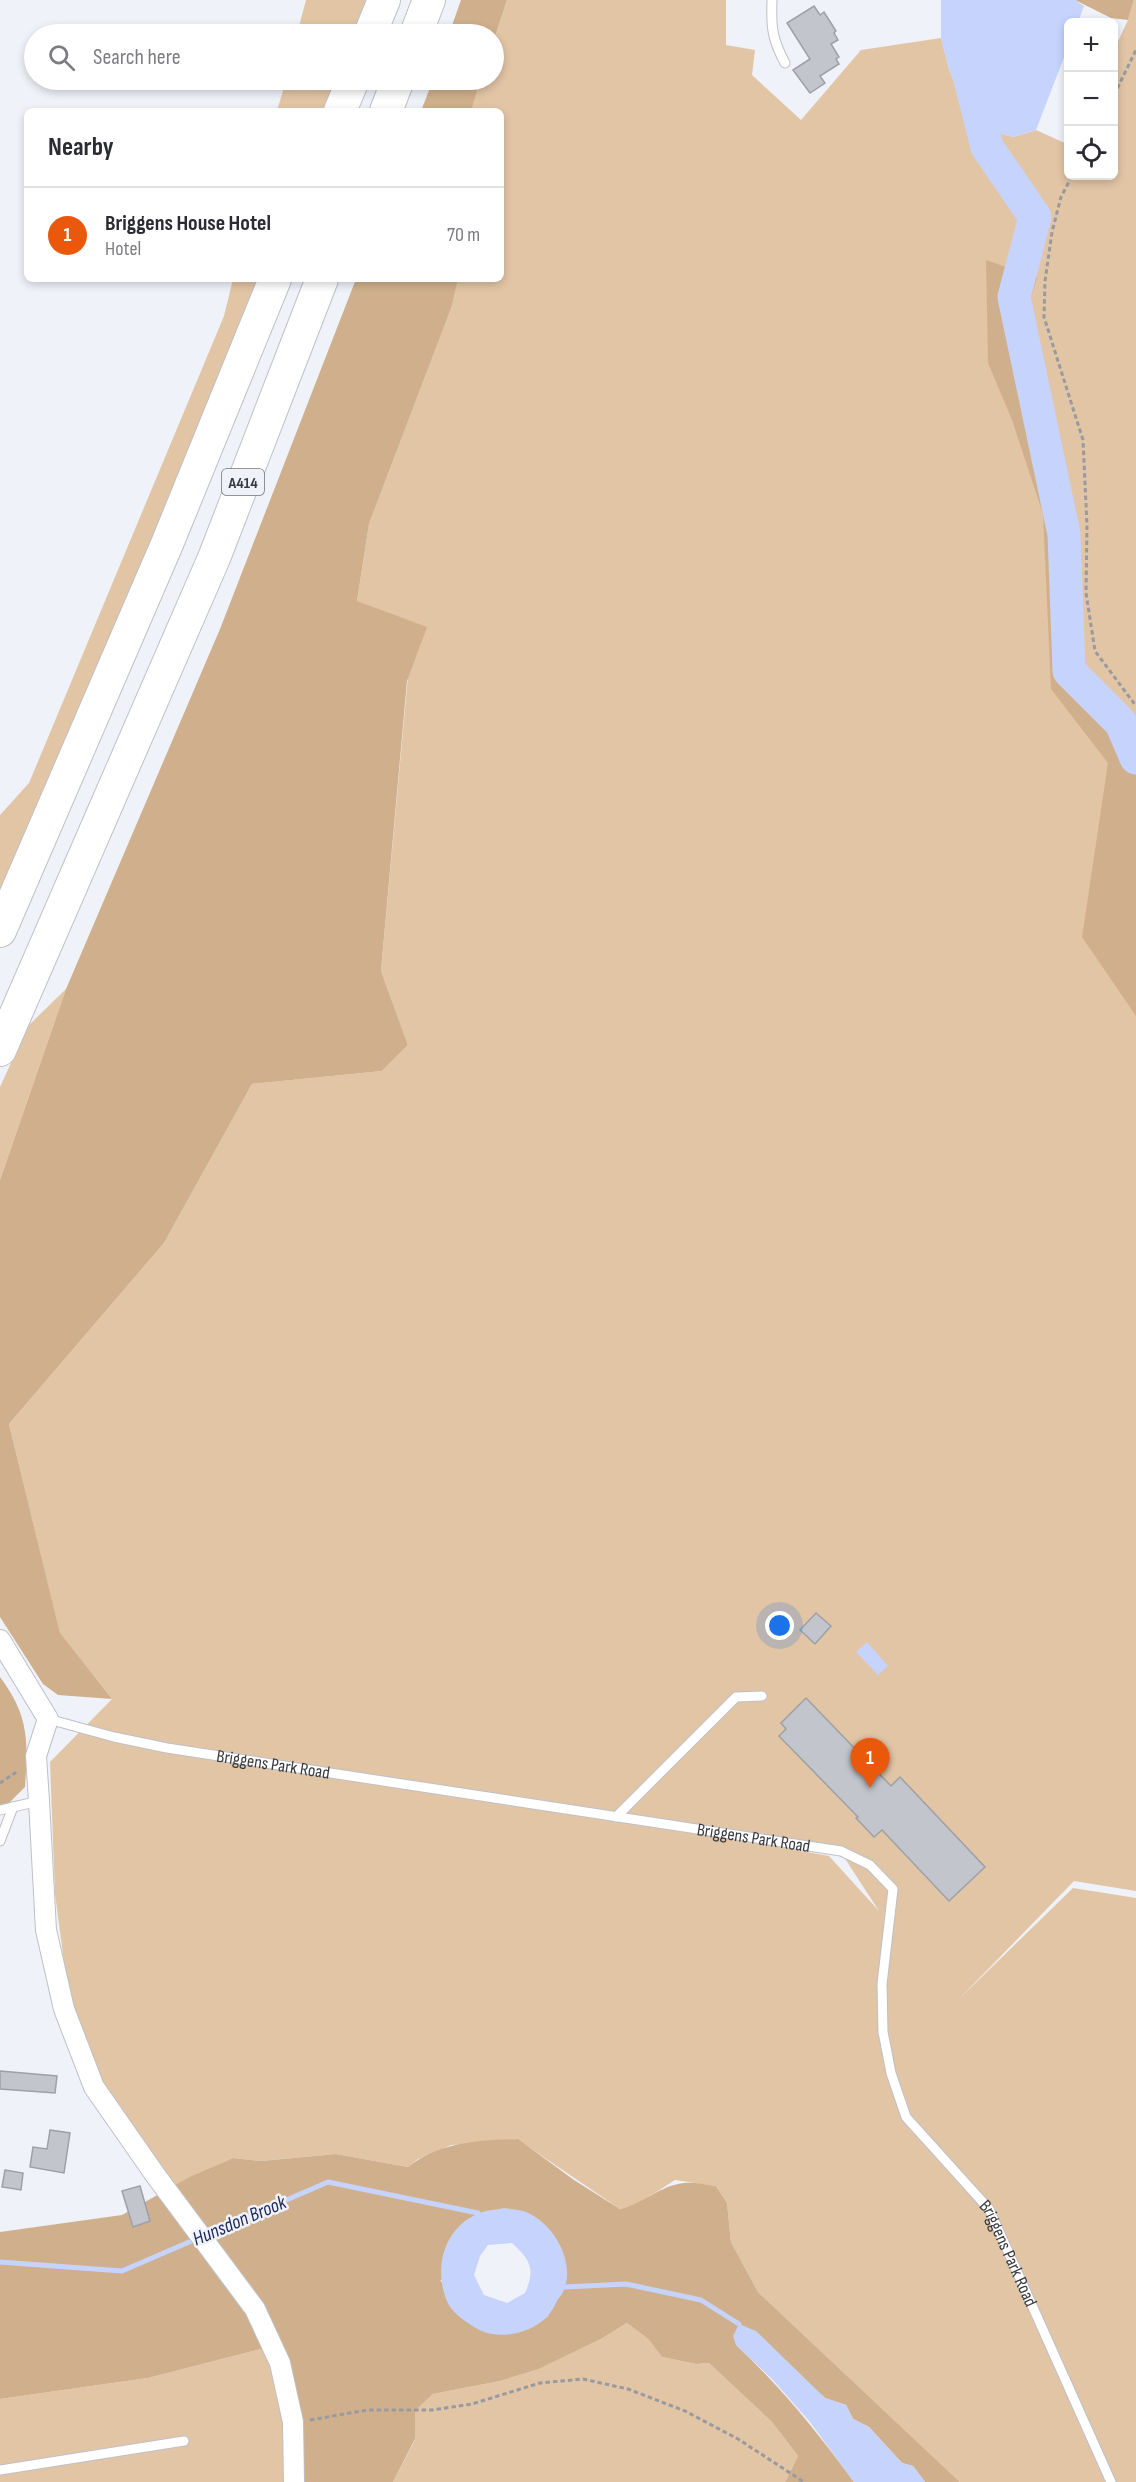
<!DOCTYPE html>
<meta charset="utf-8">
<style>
:root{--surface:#fff;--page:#f2f2f3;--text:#2b2b33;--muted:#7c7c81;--line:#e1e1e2;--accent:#ea580c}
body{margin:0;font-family:"Sofia Sans Condensed",sans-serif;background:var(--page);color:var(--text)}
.controls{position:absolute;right:18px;top:18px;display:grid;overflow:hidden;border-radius:9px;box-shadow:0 3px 9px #0003}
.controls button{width:54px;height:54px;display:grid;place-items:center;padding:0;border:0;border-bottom:2px solid var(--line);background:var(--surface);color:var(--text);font:30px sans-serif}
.you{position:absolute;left:780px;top:1626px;width:21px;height:21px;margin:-15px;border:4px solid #fff;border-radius:50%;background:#1a73e8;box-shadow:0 0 0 9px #1a73e833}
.badge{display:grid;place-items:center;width:39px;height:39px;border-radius:50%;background:var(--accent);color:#fff;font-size:20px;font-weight:700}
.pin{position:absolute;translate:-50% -50px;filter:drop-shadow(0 2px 3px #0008)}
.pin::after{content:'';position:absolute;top:32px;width:21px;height:18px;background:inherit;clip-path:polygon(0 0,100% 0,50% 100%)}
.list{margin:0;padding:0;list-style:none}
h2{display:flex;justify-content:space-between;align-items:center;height:78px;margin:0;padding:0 24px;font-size:26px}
h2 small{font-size:20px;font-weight:400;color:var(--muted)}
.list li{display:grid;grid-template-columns:39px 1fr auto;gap:18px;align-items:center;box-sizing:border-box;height:96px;padding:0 24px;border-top:2px solid var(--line)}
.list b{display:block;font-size:22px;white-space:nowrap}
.list p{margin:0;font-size:20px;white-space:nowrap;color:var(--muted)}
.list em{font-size:20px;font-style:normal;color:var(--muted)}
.icon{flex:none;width:33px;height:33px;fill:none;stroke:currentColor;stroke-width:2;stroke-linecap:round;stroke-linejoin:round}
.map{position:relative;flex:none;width:1136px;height:2482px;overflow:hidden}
.search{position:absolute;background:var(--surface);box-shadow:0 3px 9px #0003;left:24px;top:24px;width:480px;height:66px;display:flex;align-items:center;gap:15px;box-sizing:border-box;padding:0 21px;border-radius:33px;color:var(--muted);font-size:22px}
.panel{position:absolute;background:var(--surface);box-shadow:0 3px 9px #0003;left:24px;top:108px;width:480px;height:174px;border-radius:9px}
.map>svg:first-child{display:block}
.green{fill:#e2c5a5;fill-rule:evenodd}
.forest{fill:#d0b08c;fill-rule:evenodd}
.water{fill:#c6d3fd;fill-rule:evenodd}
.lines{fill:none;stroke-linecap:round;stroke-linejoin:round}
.stream{stroke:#c6d3fd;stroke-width:5}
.river{stroke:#c6d3fd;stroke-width:33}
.building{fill:#c2c5cc;stroke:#9ea0a7;stroke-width:1.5}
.service-casing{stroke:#bec0c8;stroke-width:11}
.minor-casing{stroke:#bec0c8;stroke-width:22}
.trunk-casing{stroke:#bec0c8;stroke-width:34}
.path{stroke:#989a9f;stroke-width:3;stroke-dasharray:4.5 3;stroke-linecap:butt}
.service{stroke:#fff;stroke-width:9}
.minor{stroke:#fff;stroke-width:20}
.trunk{stroke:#fff;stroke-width:32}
.labels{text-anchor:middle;stroke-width:5;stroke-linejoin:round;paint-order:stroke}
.shield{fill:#eff2f9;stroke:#707175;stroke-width:1.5}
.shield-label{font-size:16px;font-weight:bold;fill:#393a3d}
.street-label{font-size:18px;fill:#393a3d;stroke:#eff2f9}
.water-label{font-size:20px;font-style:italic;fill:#1c2557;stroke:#eff2f9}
</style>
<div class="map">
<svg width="1136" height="2482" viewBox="0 0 1136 2482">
<rect width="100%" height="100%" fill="#eff2f9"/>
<g class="green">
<polygon points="306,0 367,0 355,34 297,34"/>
<path d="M507,0H726V45L755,50L752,75L801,120L861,50L941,38L949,69L967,114L997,133L1014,137L1036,130L1067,144L1068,142V176H1114V50L1128,20L1134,0H1136V1891L1074,1881L958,2000L1073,1888L1136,1898V2482H960L758,2292L731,2242L727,2203L716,2186L675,2180L636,2205L620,2209L517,2139L451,2145L418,2159L408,2167L336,2154L261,2161L233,2158L191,2176L171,2188L99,2082L70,2007L55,1894L50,1762L112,1699L60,1634L9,1424L164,1243L252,1084L382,1071L408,1045L381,971L408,676L357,601L369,524L452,306L458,279H501V111H471L470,109L480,80H494V40ZM712,1835L840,1851L879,1911L829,1856Z"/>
<polygon points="286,80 339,80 328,111 277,111"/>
<polygon points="233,279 263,279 0,895 0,815 29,783 224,316"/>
<polygon points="66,989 0,1180 0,1087 28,1026"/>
<polygon points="627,2323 648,2339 662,2357 696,2364 709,2363 772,2422 798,2456 785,2482 393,2482 415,2440 415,2411 433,2394 500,2381 539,2369 601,2339"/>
<polygon points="272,2346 302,2482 0,2482 0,2399 148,2378"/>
</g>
<g class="forest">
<polygon points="461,0 507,0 494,40 494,34 449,34"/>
<polygon points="1075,0 1134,0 1128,20 1111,18"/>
<polygon points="433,80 480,80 471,111 421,111"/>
<polygon points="986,260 1037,278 1026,313 1040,380 1061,440 1072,526 1078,663 1127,720 1136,740 1136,1016 1082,937 1108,763 1051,689 1043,514 1012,420 988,363"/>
<polygon points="356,279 458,279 452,306 369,524 357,601 427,627 407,681 381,971 408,1045 382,1071 252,1084 164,1243 9,1424 60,1633 112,1699 58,1695 43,1684 0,1617 0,1180 66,989 220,629"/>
<path d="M0,1677C29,1716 28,1740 25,1787L0,1812Z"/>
<path d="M518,2139L574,2180L620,2209C642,2204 658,2188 678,2184C690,2181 703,2184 716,2186L727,2203L731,2242L758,2292L960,2482H925L913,2466L902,2463L869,2427L853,2419L846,2405L825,2398L795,2371L736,2345C782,2388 817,2432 854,2482H785L798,2456L772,2422L709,2363L696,2364L662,2357L648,2339L627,2323L601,2339L539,2369L500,2381L433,2394L415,2411V2439L393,2482H302L272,2346L148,2378L0,2399V2232L122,2215L191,2176L233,2158L261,2161L336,2154L408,2167C439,2142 479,2140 518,2139ZM526,2212L548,2317L440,2281Z"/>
</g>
<g class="water">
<polygon points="941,0 1075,0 1084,6 1078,22 1068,22 1068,47 1036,130 1014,137 997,133 967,114 949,69 941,38"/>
<polygon points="867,1642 888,1666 878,1675 856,1652"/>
<path d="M504,2208C511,2209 520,2210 526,2212C553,2223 574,2259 565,2287C564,2291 561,2296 558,2299C555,2305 551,2313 546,2318C527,2335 496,2341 474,2327C463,2320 451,2312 446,2299C434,2267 444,2229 477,2214C485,2210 496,2210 504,2208ZM512,2243C530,2260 536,2268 525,2293L507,2303L484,2295L474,2275L480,2256L488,2245Z"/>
<polygon points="739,2324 756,2331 825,2398 846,2405 853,2419 869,2427 902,2463 913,2466 925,2482 854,2482 810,2422 772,2379 736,2345 733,2336"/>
</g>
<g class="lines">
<g class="stream">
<polyline points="0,2262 122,2271 328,2182 478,2213"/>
<polyline points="565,2287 626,2284 701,2300 739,2324"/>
</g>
<polyline class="river" points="969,0 959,36 987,147 1035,217 1014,297 1064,534 1069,671 1121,723 1136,758"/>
</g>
<g class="building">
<polygon points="814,6 820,15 824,12 836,31 834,33 838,40 831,44 839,57 836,59 839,64 820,76 825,83 810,93 793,70 810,59 787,23"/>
<polygon points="816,1613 831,1626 815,1644 800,1630"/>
<polygon points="806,1698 891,1786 900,1777 985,1867 949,1901 882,1830 874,1837 856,1818 858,1817 779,1736 786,1729 781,1723"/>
<polygon points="0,2071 57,2076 55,2093 0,2089"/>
<polygon points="50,2130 70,2133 64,2173 30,2167 33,2147 47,2149"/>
<polygon points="5,2170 23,2173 21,2190 2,2187"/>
<polygon points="140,2186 150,2221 133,2227 122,2191"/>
</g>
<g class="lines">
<defs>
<g id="service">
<path d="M772,0C771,27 772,39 785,63"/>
<path id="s1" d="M48,1719L114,1737L167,1748L841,1851L870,1865L893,1889L882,1984L883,2032L891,2073L906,2117L989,2209L1111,2482"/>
<polyline points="0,1810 39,1801"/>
<polyline points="616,1817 736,1697 762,1696"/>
<polyline points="0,1841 13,1807"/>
<polyline points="0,2470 184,2441"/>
</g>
<polyline id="minor" points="0,1640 48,1719 36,1756 39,1801 46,1930 64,2009 94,2087 156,2176 255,2309 280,2363 293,2422 294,2482"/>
<g id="trunk">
<polyline points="370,34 384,0"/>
<polyline points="416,34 429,0"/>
<polyline points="340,111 353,80"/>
<polyline points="386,111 398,80"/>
<polyline points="0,931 167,544 275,279"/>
<polyline points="0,1050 214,558 322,279"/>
</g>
</defs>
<use href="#service" class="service-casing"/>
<use href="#minor" class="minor-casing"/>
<use href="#trunk" class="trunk-casing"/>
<g class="path">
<polyline points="1114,95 1136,50"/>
<polyline points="1072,176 1061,197 1052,232 1045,281 1044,317 1083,440 1087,526 1086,593 1095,651 1136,706"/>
<polyline points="0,1783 18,1771"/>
<polyline points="310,2420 367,2410 432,2410 472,2404 540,2383 583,2379 628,2389 685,2411 738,2439 804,2482"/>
</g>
<use href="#service" class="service"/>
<use href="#minor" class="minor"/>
<use href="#trunk" class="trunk"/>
</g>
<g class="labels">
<rect class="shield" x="222" y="469" width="42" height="26" rx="4.5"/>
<g class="shield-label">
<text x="243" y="488">A414</text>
</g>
<g class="street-label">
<text dy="6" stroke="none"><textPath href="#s1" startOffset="230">Briggens Park Road</textPath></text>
<text dy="6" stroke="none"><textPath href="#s1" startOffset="716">Briggens Park Road</textPath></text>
<text dy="6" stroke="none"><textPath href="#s1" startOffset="1274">Briggens Park Road</textPath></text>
</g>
<g class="water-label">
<text transform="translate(239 2220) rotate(-23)" y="7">Hunsdon Brook</text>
</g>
</g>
</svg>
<div class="controls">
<button>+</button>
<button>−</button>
<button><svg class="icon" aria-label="locate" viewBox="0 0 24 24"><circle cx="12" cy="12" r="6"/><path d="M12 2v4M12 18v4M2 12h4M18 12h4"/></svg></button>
</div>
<div class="you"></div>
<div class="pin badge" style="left:870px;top:1788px">1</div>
<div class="search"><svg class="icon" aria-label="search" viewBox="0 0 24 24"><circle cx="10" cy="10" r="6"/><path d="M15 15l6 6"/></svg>Search here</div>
<section class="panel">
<h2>Nearby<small></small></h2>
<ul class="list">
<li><span class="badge">1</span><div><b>Briggens House Hotel</b><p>Hotel</p></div><em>70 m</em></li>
</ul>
</section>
</div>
